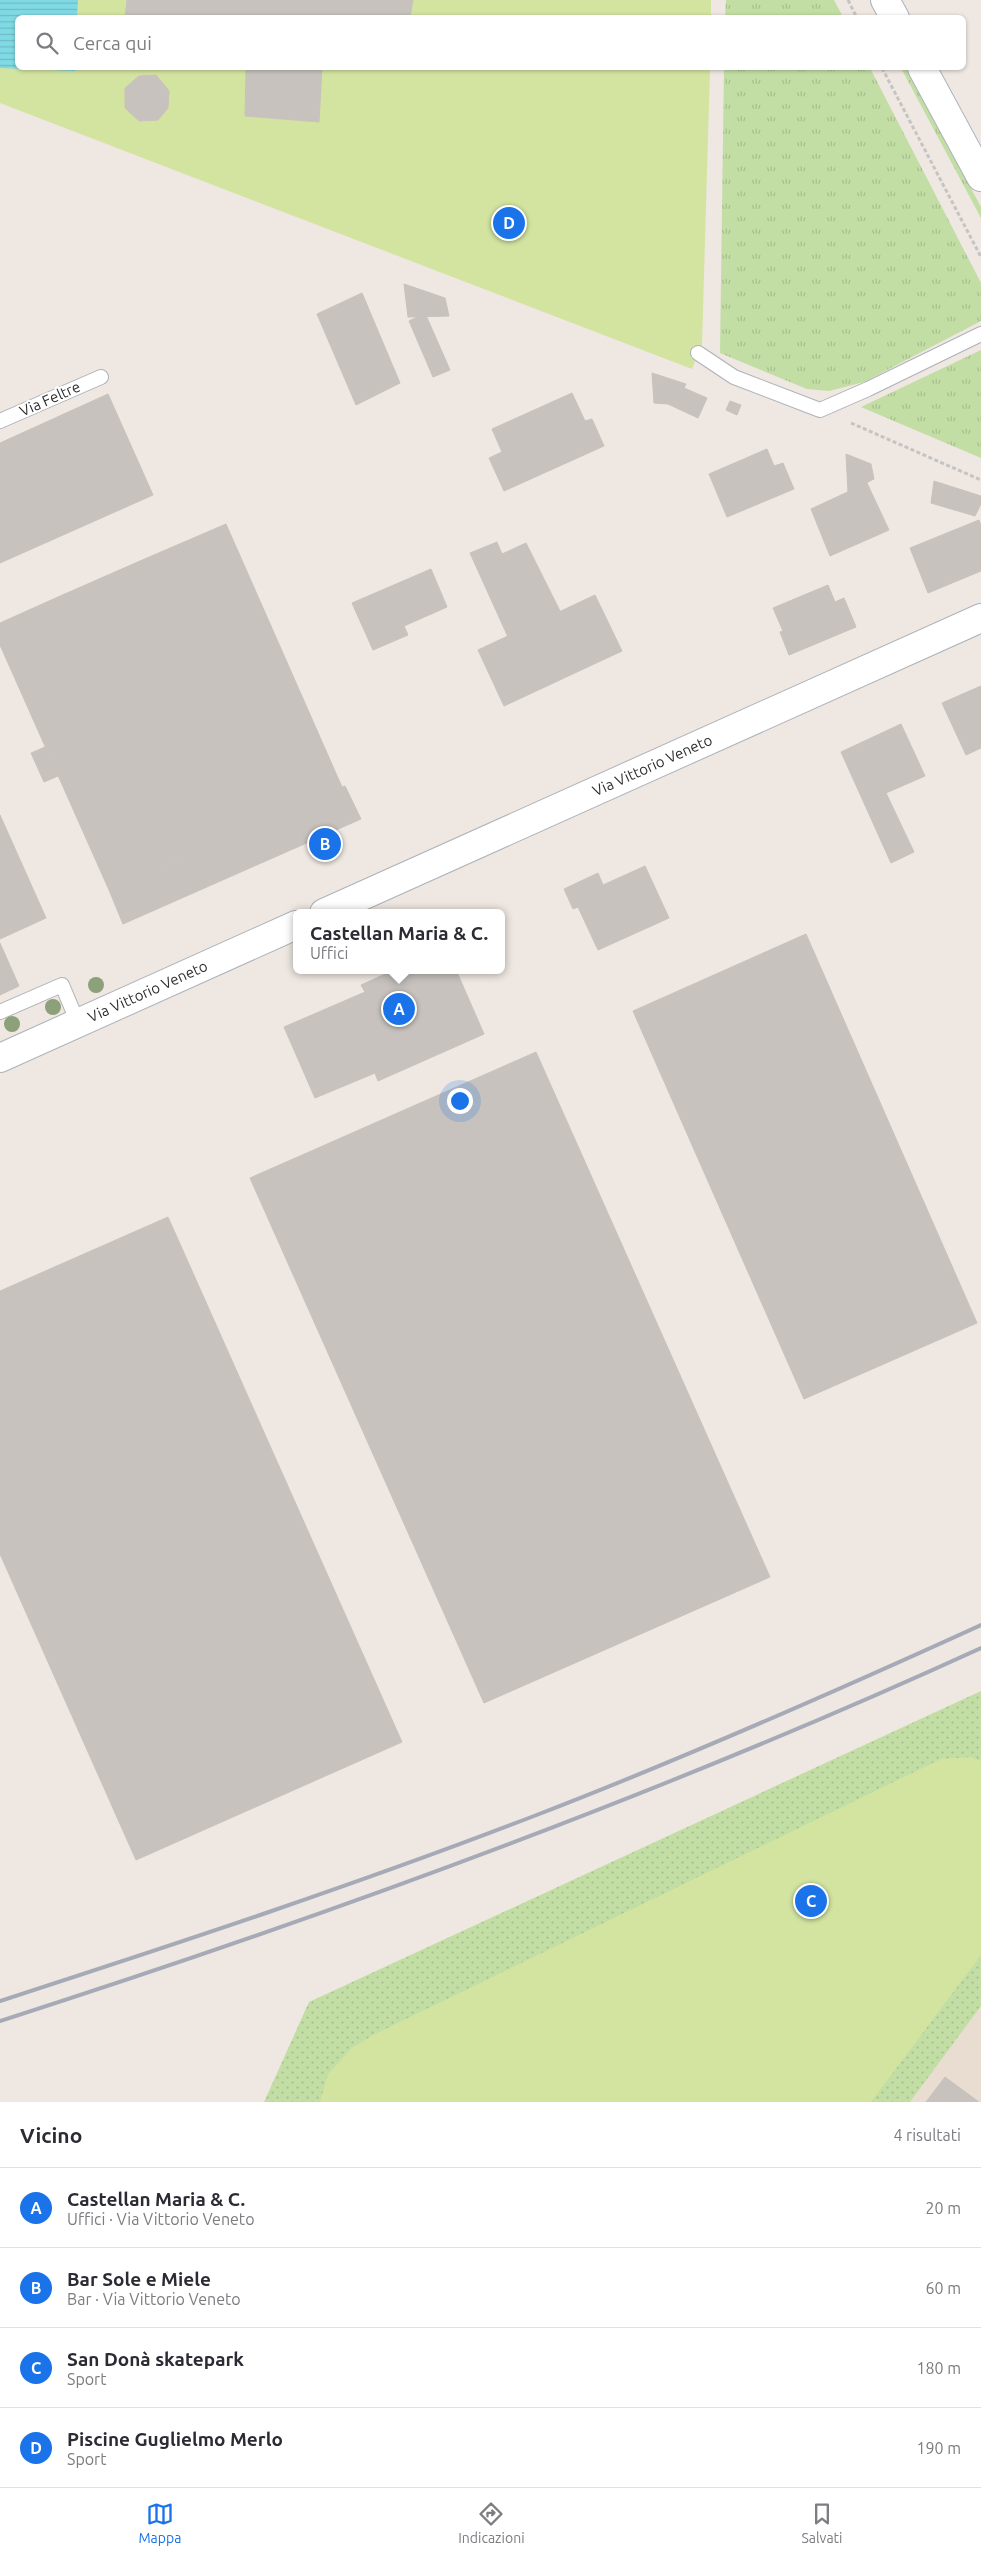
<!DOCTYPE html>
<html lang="it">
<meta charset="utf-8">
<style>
:root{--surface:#fff;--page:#f7f7f7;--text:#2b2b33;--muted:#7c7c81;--line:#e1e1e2;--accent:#1a73e8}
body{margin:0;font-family:Ubuntu,sans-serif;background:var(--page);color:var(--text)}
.you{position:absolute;left:459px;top:1100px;width:18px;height:18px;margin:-12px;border:4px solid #fff;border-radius:50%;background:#1a73e8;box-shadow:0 0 0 8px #1a73e833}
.badge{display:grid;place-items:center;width:32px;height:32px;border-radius:50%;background:var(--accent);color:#fff;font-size:16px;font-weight:700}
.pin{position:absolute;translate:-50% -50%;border:2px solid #fff;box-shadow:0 1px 5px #0006}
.popup{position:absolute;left:293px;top:909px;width:212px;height:65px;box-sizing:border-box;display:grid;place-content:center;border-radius:8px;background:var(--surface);filter:drop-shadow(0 1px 4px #0005);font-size:16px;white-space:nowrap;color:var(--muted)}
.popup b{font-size:19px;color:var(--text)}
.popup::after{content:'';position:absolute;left:50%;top:100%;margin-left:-10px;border:10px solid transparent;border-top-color:var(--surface)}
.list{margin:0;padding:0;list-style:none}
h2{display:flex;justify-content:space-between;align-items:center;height:65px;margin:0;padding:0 20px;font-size:21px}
h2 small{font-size:16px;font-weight:400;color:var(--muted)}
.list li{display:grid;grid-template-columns:32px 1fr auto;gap:15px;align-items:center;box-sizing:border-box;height:80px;padding:0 20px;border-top:1px solid var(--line)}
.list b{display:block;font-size:19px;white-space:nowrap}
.list p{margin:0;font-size:16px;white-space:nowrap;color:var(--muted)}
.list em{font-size:16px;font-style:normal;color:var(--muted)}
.icon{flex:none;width:28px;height:28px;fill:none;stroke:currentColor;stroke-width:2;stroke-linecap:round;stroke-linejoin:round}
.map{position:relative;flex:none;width:981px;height:2102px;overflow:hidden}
.search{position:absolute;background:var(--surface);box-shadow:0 1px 4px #0004;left:15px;right:15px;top:15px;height:55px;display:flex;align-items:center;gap:12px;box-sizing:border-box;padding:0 18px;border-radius:8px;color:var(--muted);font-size:19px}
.sheet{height:385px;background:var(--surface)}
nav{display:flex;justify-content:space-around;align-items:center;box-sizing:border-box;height:70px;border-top:1px solid var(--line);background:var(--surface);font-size:14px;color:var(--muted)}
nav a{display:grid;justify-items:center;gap:2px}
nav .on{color:var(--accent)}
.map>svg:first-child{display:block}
.education{fill:#e9ddd1}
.grass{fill:url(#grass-tufts)}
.park{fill:url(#park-dots)}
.pitch{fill:#d3e4a1}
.water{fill:url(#water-rules)}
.building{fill:#c7c2bd;stroke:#c9c2bb}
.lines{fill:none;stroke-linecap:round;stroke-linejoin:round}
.service-casing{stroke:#aeb2b8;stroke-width:16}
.minor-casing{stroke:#aeb2b8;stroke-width:30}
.path{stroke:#c4c4c4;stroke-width:3;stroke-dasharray:4 2.5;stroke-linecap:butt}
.service{stroke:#fff;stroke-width:14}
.minor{stroke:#fff;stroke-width:28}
.rail{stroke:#a5aab6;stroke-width:4}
.tree{fill:#8ca079}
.labels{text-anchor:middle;stroke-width:4;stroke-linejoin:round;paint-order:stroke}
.street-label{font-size:15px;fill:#2e2e2e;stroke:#fff}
</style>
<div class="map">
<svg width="981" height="2102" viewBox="0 0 981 2102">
<defs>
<pattern id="grass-tufts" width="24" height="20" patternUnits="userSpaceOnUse" patternTransform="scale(1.25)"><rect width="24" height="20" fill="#c2dea4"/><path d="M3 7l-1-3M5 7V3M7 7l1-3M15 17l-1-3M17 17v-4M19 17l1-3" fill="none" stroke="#a7bf8e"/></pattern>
<pattern id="park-dots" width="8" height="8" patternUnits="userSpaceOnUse" patternTransform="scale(1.25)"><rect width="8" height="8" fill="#c2dea4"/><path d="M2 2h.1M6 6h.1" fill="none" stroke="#a7bf8e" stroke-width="1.8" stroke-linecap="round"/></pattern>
<pattern id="water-rules" width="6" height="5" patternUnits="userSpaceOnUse" patternTransform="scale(1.25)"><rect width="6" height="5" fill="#80dae5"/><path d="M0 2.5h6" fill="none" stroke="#6fbbc5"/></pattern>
</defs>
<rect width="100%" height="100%" fill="#eee7e2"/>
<polygon class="education" points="981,2006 981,2102 910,2102"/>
<g class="grass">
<polygon points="726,0 834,0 843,17 725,17"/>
<polygon points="724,68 870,68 981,283 981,321 864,382 829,391 807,389 720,353"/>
<polygon points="901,68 906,68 981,207 981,218"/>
<polygon points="981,350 981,458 861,407"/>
</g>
<polygon class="park" points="981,1691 981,2006 910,2102 264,2102 309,2002"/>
<g class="pitch">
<polygon points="0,0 711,0 711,18 18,18 18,68 710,68 702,344 692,369 0,103"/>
<polygon points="971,1757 981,1761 981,1955 871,2102 320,2102 328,2074 352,2048 375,2034 941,1759"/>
</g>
<polygon class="water" points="0,0 78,0 77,17 18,18 18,68 75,68 75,71 0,68"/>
<g class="building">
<polygon points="127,0 413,0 410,18 125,18"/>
<polygon points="246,68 322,68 319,122 245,116"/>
<polygon points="156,75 169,91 168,108 158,120 139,121 125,108 125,88 139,76"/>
<polygon points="404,284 445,298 449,316 408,317"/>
<polygon points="362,293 400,383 356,405 317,314"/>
<polygon points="425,313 450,370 433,377 409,321"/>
<polygon points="652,373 686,384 684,388 707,398 698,418 668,404 654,403"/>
<polygon points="572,393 585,421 592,419 604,446 504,491 489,458 502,452 492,429"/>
<polygon points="108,394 153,495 0,563 0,443"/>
<polygon points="730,401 741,405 737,415 726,410"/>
<polygon points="767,449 774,466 783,463 794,489 727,517 709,474"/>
<polygon points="846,454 871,464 874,479 848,492"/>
<polygon points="934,481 981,496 981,504 975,516 931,503"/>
<polygon points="867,483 889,530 830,556 811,509"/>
<polygon points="979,520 981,525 981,571 928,593 910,548"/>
<polygon points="226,524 342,787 257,825 140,561"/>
<polygon points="497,542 502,554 526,543 560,611 508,637 470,553"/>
<polygon points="140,561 257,825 175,860 58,597"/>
<polygon points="431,569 447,607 404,626 408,635 373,650 352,603"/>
<polygon points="828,585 835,602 844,598 856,627 789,655 780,632 783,631 773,608"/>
<polygon points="595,595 622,651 504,706 478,650"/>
<polygon points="58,597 175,860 109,890 0,645 0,623"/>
<polygon points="981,686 981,748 966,755 942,703"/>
<polygon points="901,724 925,776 886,793 914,852 891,863 841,752"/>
<polygon points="45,747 58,776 44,782 31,753"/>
<polygon points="345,786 361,819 268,860 253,826"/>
<polygon points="0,815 46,918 0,939"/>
<polygon points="253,826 268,860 123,924 109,890"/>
<polygon points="645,866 669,918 598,950 578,907 573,909 564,889 598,873 603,885"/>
<polygon points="806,934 977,1323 804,1399 633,1011"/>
<polygon points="0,943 19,986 0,995"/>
<polygon points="394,970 456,970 484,1034 378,1081 375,1073 315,1098 284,1027 365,992 361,985"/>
<polygon points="536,1052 770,1577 484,1703 250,1178"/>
<polygon points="168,1217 402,1742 136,1860 0,1554 0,1291"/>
<polygon points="945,2077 979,2102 926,2102"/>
</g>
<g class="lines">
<defs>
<g id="service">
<polyline points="698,353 734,377 820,410 868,389 981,334"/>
<polyline points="0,421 101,377"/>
<polyline points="0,1012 62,985 78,1023"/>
</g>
<g id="minor">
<polyline points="885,0 895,18"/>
<polyline points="922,68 981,177"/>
<path id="s1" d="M324,913L981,618"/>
<path id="s2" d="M0,1058L296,925"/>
</g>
</defs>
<use href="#service" class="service-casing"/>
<use href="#minor" class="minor-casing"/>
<g class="path">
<polyline points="848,0 857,18"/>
<polyline points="882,68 981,257"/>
<polyline points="851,423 981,480"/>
</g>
<use href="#service" class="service"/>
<use href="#minor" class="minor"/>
<g class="rail">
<path d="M0,2001C179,1943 358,1884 534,1816C685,1758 834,1692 981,1625"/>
<path d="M0,2021C334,1914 662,1794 981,1648"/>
</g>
</g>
<g class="tree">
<circle cx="96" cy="985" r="8"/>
<circle cx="53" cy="1007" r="8"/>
<circle cx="12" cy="1024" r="8"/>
</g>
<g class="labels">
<g class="street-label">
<text transform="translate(50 399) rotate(-24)" y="5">Via Feltre</text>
<text dy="5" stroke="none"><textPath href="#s1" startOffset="360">Via Vittorio Veneto</textPath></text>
<text dy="5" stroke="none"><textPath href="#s2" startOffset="162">Via Vittorio Veneto</textPath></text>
</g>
</g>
</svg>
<div class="you"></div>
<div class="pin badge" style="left:399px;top:1009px">A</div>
<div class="popup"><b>Castellan Maria &amp; C.</b>Uffici</div>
<div class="pin badge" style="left:325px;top:844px">B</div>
<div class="pin badge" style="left:811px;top:1901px">C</div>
<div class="pin badge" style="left:509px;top:223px">D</div>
<div class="search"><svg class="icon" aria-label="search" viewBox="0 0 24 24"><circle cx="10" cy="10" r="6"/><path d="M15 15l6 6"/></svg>Cerca qui</div>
</div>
<section class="sheet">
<h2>Vicino<small>4 risultati</small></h2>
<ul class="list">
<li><span class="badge">A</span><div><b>Castellan Maria &amp; C.</b><p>Uffici · Via Vittorio Veneto</p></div><em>20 m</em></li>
<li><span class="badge">B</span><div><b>Bar Sole e Miele</b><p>Bar · Via Vittorio Veneto</p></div><em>60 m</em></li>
<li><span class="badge">C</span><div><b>San Donà skatepark</b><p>Sport</p></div><em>180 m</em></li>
<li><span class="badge">D</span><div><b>Piscine Guglielmo Merlo</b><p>Sport</p></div><em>190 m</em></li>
</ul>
</section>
<nav>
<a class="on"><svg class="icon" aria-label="map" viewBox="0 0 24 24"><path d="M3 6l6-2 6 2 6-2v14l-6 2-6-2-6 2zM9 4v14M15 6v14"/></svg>Mappa</a>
<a><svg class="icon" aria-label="directions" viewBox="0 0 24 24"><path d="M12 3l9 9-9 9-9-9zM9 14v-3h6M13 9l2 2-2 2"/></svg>Indicazioni</a>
<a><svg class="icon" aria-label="saved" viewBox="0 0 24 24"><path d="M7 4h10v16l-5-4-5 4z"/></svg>Salvati</a>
</nav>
